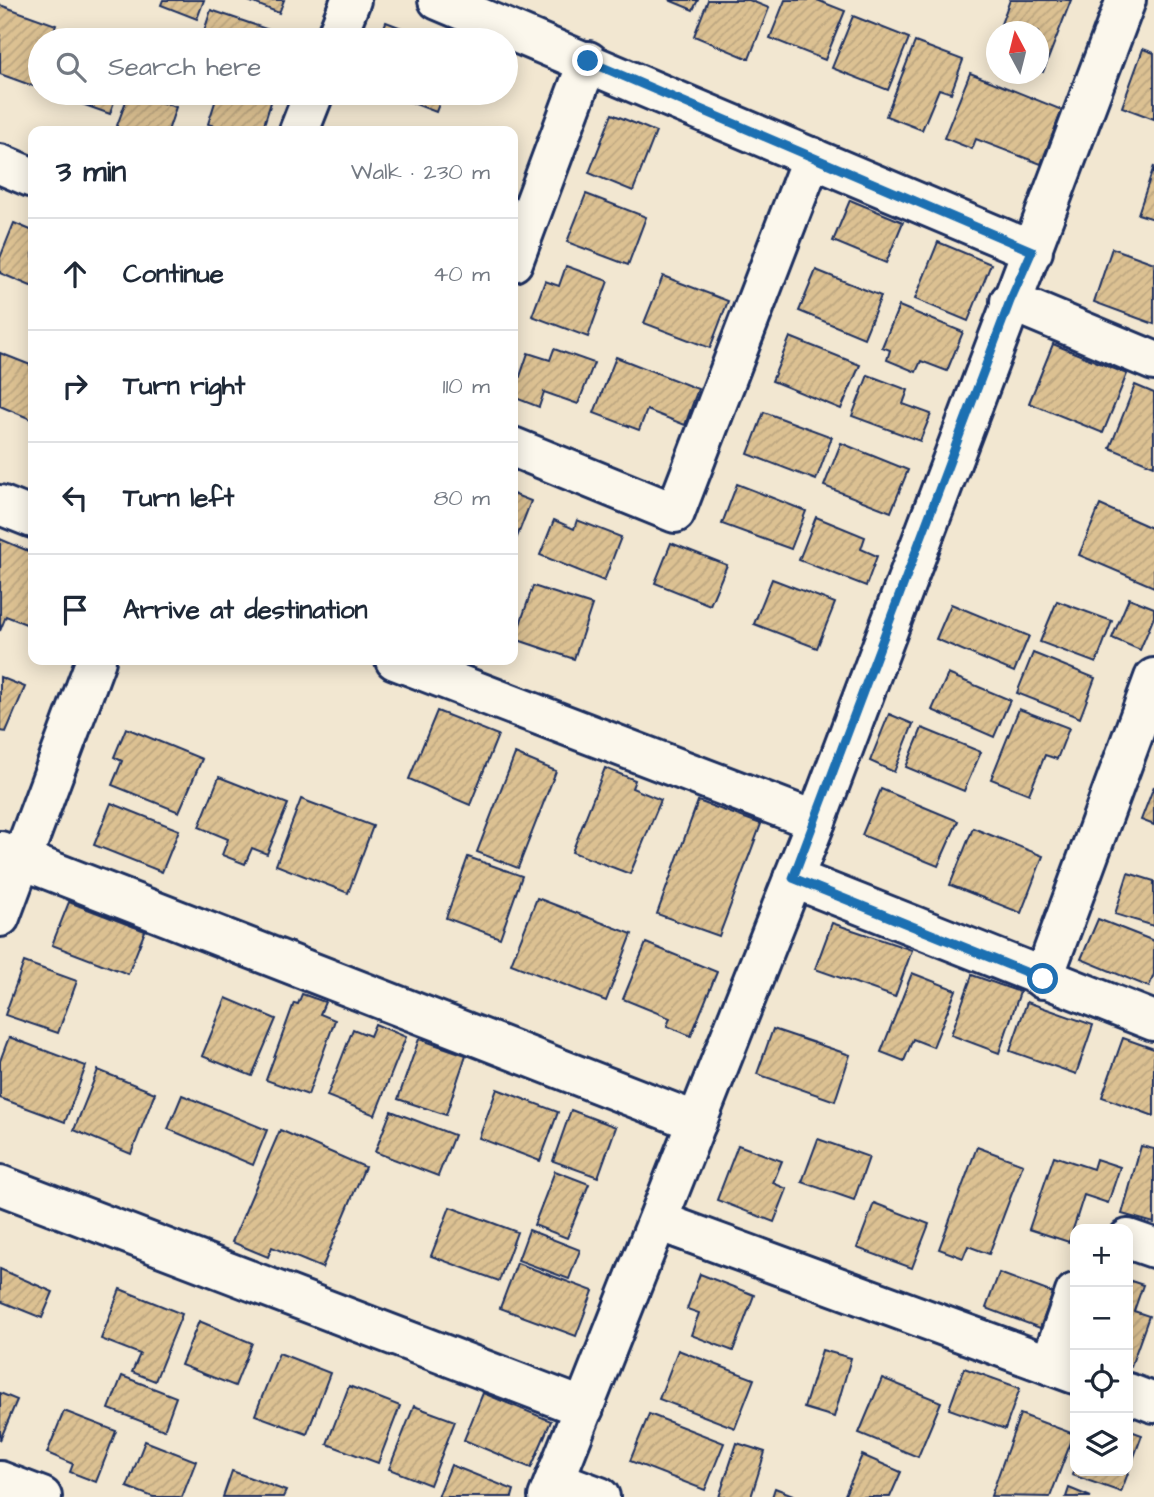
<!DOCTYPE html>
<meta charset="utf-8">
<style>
:root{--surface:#fff;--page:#f2f2f3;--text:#1f2937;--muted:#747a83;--line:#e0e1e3}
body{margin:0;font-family:"Architects Daughter",sans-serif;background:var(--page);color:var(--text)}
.controls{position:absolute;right:21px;bottom:21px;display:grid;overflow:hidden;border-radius:14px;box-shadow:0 4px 18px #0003}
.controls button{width:63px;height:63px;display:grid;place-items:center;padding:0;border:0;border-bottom:2px solid var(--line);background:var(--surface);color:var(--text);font:35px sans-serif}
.compass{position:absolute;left:986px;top:21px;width:63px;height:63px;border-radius:50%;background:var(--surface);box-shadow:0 4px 18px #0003;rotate:353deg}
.stop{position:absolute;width:21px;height:21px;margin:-16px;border:5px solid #1f6fb2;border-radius:50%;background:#fff}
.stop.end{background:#1f6fb2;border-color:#fff;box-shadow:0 2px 7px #0008}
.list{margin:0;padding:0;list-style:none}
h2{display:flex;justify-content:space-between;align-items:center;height:91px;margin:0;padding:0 28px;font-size:30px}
h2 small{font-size:23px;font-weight:400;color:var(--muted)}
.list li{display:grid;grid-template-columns:46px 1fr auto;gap:21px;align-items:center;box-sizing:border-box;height:112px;padding:0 28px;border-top:2px solid var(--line)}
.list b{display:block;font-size:26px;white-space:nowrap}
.list em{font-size:23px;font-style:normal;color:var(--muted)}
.icon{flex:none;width:38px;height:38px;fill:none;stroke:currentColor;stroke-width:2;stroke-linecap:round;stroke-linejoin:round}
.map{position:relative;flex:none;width:1154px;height:1497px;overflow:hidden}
.search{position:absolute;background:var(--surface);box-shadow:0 4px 18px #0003;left:28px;top:28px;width:490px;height:77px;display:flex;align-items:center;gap:18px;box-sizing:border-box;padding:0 24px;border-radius:38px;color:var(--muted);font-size:26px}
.panel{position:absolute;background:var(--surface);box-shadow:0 4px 18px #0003;left:28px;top:126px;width:490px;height:539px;border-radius:14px}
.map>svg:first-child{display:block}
.building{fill:url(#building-hatch);stroke:#1b2f5e;stroke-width:2}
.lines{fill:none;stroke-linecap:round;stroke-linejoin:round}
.street-casing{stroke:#1b2f5e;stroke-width:44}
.street{stroke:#fbf7ec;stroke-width:38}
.route{stroke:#1f6fb2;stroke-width:9}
</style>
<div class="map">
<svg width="1154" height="1497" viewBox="0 0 1154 1497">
<defs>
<pattern id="building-hatch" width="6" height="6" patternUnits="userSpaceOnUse" patternTransform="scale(1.75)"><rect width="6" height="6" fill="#dcc192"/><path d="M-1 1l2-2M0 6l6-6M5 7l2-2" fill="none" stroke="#bca680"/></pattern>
</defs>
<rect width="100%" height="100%" fill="#f2e7d1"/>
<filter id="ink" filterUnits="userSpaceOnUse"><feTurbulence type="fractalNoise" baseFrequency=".0143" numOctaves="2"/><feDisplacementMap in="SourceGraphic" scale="14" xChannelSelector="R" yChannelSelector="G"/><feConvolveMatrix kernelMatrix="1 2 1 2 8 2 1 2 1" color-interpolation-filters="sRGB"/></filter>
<g filter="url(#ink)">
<g class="building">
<polygon points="163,0 204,0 197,19 161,5"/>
<polygon points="246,0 284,0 279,13"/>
<polygon points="669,0 698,0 693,10"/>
<polygon points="708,0 749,0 769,8 749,59 694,36"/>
<polygon points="785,0 817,0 845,11 825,60 770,38"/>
<polygon points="1010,0 1071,0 1043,72 1038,70 1038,32 998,32"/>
<polygon points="0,5 56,25 50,40 40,40 40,67 33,86 0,74"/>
<polygon points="211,10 281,34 279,40 201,40"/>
<polygon points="853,16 909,38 888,90 832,68"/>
<polygon points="386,22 433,40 379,40"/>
<polygon points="915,42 963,60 951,93 939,89 922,130 886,116"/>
<polygon points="1143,49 1154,53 1154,119 1122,107"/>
<polygon points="970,73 1062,110 1041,164 976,139 972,149 944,138"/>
<polygon points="64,93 117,93 110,114 62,97"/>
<polygon points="129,93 176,107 168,131 115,131"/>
<polygon points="218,93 255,93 272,99 262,131 228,131 208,124"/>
<polygon points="387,93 443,93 436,112"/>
<polygon points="612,114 656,132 633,191 589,173"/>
<polygon points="1154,166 1154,219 1138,214"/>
<polygon points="586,194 646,217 628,265 567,242"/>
<polygon points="850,200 903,222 886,263 833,241"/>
<polygon points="14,223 33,231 33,287 0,273 0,258"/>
<polygon points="938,242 991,264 968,321 915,299"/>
<polygon points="1112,248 1154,263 1154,324 1094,302"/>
<polygon points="566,266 608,281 588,337 532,316 545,281 559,286"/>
<polygon points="816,270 881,296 864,338 799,311"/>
<polygon points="663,276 728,301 710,348 644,323"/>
<polygon points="899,306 963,332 947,371 921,361 916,372 887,360 890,350 882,347"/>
<polygon points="790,337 860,365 841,409 772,381"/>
<polygon points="1053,344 1127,374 1103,433 1029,403"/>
<polygon points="554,349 594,363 578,404 544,392 539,407 513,397 528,353 550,360"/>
<polygon points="0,353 33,366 33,420 0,406"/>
<polygon points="616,357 698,389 685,425 647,410 639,430 594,413"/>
<polygon points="868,375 908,390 903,404 931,414 920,441 852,416"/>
<polygon points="1135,385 1154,393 1154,466 1110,448"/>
<polygon points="764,412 832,437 816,480 748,454"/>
<polygon points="841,443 908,470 891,512 824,486"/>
<polygon points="737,484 806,511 791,549 722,524"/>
<polygon points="513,494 531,501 517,537 513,535"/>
<polygon points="1100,505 1154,529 1154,587 1079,555"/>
<polygon points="816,517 865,537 861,549 877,556 866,586 799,560"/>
<polygon points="554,520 574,529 577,520 621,537 604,581 540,555"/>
<polygon points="0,539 33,553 31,626 6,616 0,631"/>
<polygon points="671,543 727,565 710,605 655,583"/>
<polygon points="772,579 835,603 817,648 754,624"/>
<polygon points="533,586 592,605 574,659 515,639"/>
<polygon points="1129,598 1154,608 1154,617 1140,650 1112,638"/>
<polygon points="1057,601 1112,621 1096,663 1040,642"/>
<polygon points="951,604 1029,636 1014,672 936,639"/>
<polygon points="1033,653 1095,678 1080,718 1017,693"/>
<polygon points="948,674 1010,700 994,737 932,710"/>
<polygon points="0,677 25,687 6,732 0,731"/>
<polygon points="1019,709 1069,728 1057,759 1045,755 1029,794 991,779"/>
<polygon points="437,711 498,735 470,805 409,779"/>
<polygon points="889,714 913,724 894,772 870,761"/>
<polygon points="126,728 202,759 179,812 112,785 122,761 114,757"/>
<polygon points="922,728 981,752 964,791 906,767"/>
<polygon points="515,754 556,771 518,868 477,852"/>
<polygon points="605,768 635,780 632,788 661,800 630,874 572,852"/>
<polygon points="219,777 288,804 267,854 252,848 245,864 222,855 228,839 199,827"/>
<polygon points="1154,786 1154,825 1141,820"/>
<polygon points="881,789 958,821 938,866 862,835"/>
<polygon points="301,799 373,826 348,893 276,865"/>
<polygon points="698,801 761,824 719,936 657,914"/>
<polygon points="111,803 179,830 162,872 94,845"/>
<polygon points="973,828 1043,856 1021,913 950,885"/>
<polygon points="468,857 522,876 500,938 446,918"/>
<polygon points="1128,873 1154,881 1154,926 1115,914"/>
<polygon points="537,898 632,934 606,1001 511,964"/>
<polygon points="69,902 145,931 128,974 52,945"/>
<polygon points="1098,919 1154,941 1154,974 1149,987 1081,959"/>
<polygon points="832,923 912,950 895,997 815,969"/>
<polygon points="646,943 717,972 691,1036 667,1026 670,1018 623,999"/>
<polygon points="24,962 77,981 58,1033 5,1015"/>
<polygon points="912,973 956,990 933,1047 913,1039 904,1061 881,1052"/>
<polygon points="972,975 1020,992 999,1053 951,1035"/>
<polygon points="302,994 325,1002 320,1014 335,1020 308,1095 266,1080 294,1003 298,1004"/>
<polygon points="226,998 276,1019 252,1076 202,1056"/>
<polygon points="1027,1002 1093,1025 1076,1074 1010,1051"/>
<polygon points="375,1024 406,1037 375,1115 327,1096 353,1029 370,1036"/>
<polygon points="773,1029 850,1055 835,1101 757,1074"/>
<polygon points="9,1037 86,1066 65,1122 0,1098 0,1061"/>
<polygon points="1123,1038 1154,1049 1154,1116 1102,1097"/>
<polygon points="419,1039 466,1055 446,1115 398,1099"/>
<polygon points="98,1070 155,1093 131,1154 74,1130"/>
<polygon points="497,1089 558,1112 540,1161 479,1138"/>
<polygon points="182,1095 267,1130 253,1165 168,1129"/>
<polygon points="571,1110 616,1127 598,1177 553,1161"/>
<polygon points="391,1111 454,1135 438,1176 375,1152"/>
<polygon points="280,1130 365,1167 322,1268 272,1247 268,1257 232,1242"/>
<polygon points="818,1139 869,1157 854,1200 802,1182"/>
<polygon points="738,1145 782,1161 773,1183 787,1189 774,1222 717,1200"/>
<polygon points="1141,1146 1154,1149 1154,1223 1122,1214"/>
<polygon points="977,1147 1023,1164 989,1254 968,1246 963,1258 939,1249"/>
<polygon points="1054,1156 1093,1169 1096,1159 1120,1167 1108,1203 1084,1195 1069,1242 1029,1229"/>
<polygon points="555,1171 589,1184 567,1238 534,1225"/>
<polygon points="874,1203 929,1224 912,1268 857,1248"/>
<polygon points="450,1207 517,1232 499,1281 431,1256"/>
<polygon points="529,1230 580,1250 569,1279 518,1260"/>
<polygon points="517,1263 593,1291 576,1336 500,1308"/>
<polygon points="0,1269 53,1292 42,1318 0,1301"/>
<polygon points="999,1273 1053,1293 1040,1328 986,1308"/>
<polygon points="700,1274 754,1295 733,1351 691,1335 699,1313 687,1309"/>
<polygon points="1128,1280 1143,1285 1134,1311 1149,1316 1131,1366 1128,1364"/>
<polygon points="120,1289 182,1314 155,1381 132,1372 140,1354 101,1339"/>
<polygon points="199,1321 252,1343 235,1386 181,1365"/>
<polygon points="678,1350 754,1379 735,1428 659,1399"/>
<polygon points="822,1350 851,1358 834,1417 804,1408"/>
<polygon points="279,1353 330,1373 307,1434 255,1415"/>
<polygon points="964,1368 1020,1388 1005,1429 949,1409"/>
<polygon points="122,1376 176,1397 164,1430 109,1409"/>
<polygon points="882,1378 941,1402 918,1457 859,1433"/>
<polygon points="349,1386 400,1406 378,1463 327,1444"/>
<polygon points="0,1393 17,1400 0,1440"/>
<polygon points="483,1393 551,1421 531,1468 464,1440"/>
<polygon points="414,1406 455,1421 430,1485 389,1469"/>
<polygon points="64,1411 116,1431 96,1482 70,1472 73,1464 47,1453"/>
<polygon points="649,1414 724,1443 705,1490 630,1461"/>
<polygon points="1020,1414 1074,1434 1050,1497 991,1496"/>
<polygon points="1128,1430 1142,1435 1121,1492 1072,1475 1075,1466 1075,1471 1128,1471"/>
<polygon points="145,1441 196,1461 182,1497 153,1497 127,1487"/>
<polygon points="737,1443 765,1452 751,1497 719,1497"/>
<polygon points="862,1455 901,1472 890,1497 844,1497"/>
<polygon points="451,1465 514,1490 512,1497 438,1497"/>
<polygon points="232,1471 286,1491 283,1497 223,1497"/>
<polygon points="775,1488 798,1497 772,1497"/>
<polygon points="1069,1488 1091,1497 1066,1497"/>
</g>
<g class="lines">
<defs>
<g id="street">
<polyline points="438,0 1033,251"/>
<polyline points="335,40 351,0"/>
<polyline points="299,131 314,93"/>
<polyline points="0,164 33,178"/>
<polyline points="513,262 588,61"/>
<polyline points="1010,301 1154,361"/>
<polyline points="513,447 675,513 812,157"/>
<polyline points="0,505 33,518"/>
<polyline points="395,660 816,821"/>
<polyline points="0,851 697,1122"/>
<polyline points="793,878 1154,1021"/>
<polyline points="0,917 96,660"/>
<polyline points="1043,979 1154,678"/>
<polyline points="0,1185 584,1408"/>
<polyline points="658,1221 1075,1374"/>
<polyline points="1128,1239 1154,1248"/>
<polyline points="1050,1365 1075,1293"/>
<polyline points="1128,1393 1154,1403"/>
<polyline points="555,1480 600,1497"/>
<polyline points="0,1481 42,1497"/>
<polyline points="548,1497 816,821 1126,0"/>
</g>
</defs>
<use href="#street" class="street-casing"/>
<use href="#street" class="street"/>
</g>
</g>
<g class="lines" filter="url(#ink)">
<polyline class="route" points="588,61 1032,251 1010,301 793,878 1043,979"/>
</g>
</svg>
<div class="controls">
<button>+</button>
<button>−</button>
<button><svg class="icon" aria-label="locate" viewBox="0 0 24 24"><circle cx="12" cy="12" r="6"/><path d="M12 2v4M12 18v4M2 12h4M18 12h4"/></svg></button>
<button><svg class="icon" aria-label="layers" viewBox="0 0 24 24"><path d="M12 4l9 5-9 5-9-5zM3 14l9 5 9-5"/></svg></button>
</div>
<svg class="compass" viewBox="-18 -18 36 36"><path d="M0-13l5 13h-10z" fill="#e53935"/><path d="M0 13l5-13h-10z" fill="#747a83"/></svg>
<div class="stop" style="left:1043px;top:979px"></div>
<div class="stop end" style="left:588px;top:61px"></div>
<div class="search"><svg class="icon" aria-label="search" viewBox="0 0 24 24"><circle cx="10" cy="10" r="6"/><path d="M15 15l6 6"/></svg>Search here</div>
<section class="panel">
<h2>3 min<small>Walk · 230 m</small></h2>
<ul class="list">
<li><svg class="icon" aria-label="ahead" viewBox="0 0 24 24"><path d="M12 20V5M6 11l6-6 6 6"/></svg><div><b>Continue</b></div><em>40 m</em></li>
<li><svg class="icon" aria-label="right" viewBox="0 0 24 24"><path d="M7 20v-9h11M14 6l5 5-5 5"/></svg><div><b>Turn right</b></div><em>110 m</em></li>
<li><svg class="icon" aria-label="left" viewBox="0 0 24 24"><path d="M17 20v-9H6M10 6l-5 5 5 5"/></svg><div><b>Turn left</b></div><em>80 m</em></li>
<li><svg class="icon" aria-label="arrive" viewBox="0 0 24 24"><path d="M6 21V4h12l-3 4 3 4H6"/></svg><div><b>Arrive at destination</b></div></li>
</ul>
</section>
</div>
